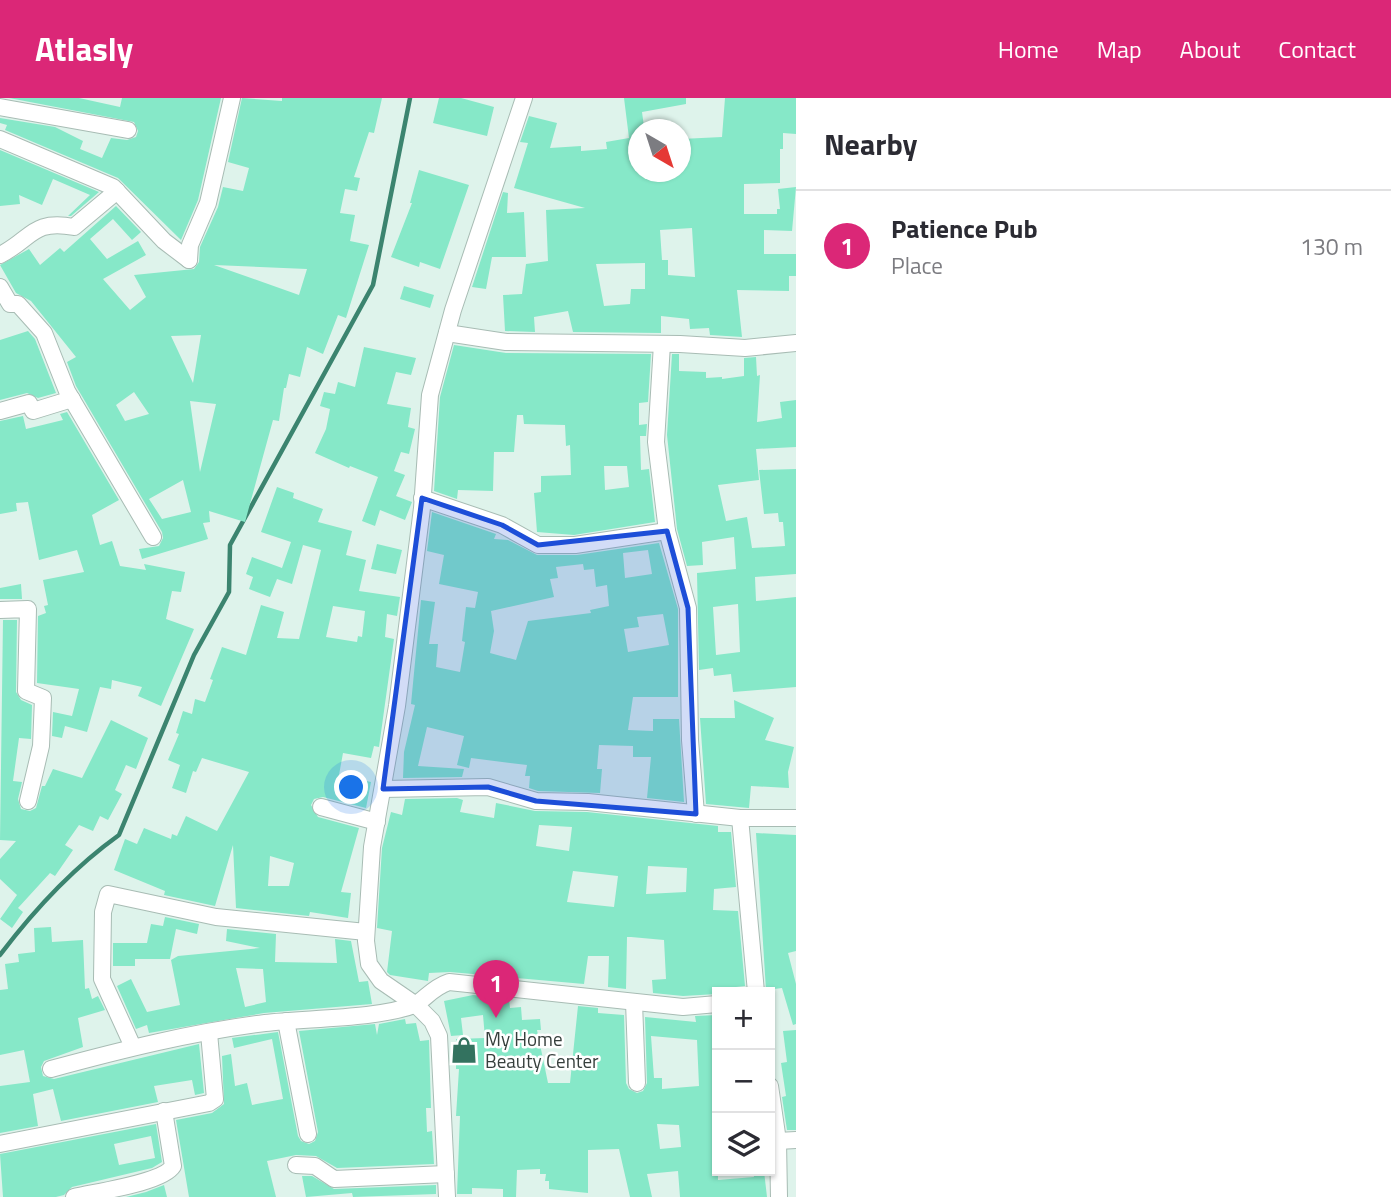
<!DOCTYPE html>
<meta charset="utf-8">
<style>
:root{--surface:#fff;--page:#f2f2f3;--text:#2b2b33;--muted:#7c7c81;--line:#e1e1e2;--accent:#db2777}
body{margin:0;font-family:"Titillium Web",sans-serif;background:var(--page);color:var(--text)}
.controls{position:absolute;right:21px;bottom:21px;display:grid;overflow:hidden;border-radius:0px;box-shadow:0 2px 5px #0004}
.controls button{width:63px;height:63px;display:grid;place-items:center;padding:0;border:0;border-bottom:2px solid var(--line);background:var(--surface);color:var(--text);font:35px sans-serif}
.compass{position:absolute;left:628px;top:21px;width:63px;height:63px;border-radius:50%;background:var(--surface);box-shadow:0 2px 5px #0004;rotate:141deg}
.you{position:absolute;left:352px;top:690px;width:24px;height:24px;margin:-18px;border:5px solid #fff;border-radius:50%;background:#1a73e8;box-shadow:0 0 0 10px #1a73e833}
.badge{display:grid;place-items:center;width:46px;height:46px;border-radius:50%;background:var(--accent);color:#fff;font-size:23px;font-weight:700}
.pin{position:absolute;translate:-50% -58px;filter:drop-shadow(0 2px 4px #0008)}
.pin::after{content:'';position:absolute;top:37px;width:24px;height:21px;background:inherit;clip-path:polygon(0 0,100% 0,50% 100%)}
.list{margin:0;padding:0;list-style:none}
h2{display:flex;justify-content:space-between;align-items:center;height:91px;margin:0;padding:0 28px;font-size:30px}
h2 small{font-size:23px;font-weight:400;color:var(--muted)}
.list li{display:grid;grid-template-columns:46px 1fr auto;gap:21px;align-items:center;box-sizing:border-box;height:112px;padding:0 28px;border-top:2px solid var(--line)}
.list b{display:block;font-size:26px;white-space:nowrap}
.list p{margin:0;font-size:23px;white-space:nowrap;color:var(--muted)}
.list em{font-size:23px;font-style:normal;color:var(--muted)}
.icon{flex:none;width:38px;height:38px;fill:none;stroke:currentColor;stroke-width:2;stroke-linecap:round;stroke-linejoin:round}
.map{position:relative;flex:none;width:796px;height:1099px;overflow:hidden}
header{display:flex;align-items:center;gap:42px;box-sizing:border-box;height:98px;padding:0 35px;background:var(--accent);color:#fff}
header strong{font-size:33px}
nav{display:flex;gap:38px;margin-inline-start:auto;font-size:24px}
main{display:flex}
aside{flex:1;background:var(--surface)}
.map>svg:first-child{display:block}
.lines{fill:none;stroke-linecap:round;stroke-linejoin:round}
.stream{stroke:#3b846f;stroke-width:4.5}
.building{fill:#86e8c8;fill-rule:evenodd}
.minor-casing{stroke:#a8bcb4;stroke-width:18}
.minor{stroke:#fff;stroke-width:16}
.marked{fill:#1d4ed8;fill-opacity:0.2;stroke:#1d4ed8;stroke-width:5;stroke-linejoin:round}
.labels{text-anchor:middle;stroke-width:5;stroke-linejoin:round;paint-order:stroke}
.poi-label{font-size:19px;fill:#363f3c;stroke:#fff;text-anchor:start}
</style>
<header>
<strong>Atlasly</strong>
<nav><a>Home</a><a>Map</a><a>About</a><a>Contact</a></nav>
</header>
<main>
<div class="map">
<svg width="796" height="1099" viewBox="0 0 796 1099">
<rect width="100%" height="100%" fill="#def3eb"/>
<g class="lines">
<path class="stream" d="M0,857C34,812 73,770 119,737L194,557L229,494L230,447L373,187L410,0"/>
</g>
<g class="building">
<polygon points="9,0 79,0 120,9 122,0 221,0 198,102 181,142 118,80 5,32 7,27 0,25 0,20 55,29 83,43 80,51 102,60 111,40 127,42 136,39 138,33 134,24"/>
<path d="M242,0L282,3V0H382L374,35L369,34L354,79L360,80L357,93L345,91L340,115L355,117L350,143L369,147L346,220L338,217L323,256L307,249L300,279L289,276L286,290H284L279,323L273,322L245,424L209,413L210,424L203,425L208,441L142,461L139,451L159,448L163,440L162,434L76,288L67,264L76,259L31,203L16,195L0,167L29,151L40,167L60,150L64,154L116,108L141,134L132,142L113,121L90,141L107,161L138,143L146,157L103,181L130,212L146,199L134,177L194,171L199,164L200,149L218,109L223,89L243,93L249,70L228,64ZM214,167L307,171L299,197ZM201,237L193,285L171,238ZM134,294L149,316L125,323L116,307ZM190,303L216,306L200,374ZM183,382L191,414L162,421L149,401Z"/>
<polygon points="439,0 461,0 494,9 487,38 433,25"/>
<path d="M624,0H686V6L642,14L644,29L639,30V74H681V41L722,39L725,0H796V36L783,35V51H780V85L744,86V116H777V111H780L778,91L796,89L792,133L764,132V156H796V178H789V193L737,192L742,239L710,237L709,230L690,231L689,221L661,218V235L573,234L568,213L534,219L535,234L505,233L503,197L522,196L526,166L548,163L546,112L585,110L514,90L528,45L520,44L529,18L557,25L550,50L581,48V53L607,51L606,44L629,40ZM692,130L695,179L668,177V162H662L660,132ZM645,165V191H631L630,206L604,208L596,166Z"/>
<polygon points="0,52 99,94 71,118 68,118 90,97 53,81 42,107 19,97 20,106 0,108"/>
<polygon points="419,72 469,87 440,171 420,164 419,169 391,159 412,105 410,105"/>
<polygon points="503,94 508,95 507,115 524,114 526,159 492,159 486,191 472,189"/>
<polygon points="404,188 434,197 430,210 400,201"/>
<polygon points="28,233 35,241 56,295 38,300 27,295 0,302 0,242"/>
<path d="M454,247L506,255L651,256L648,304L639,305V327L647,326L646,338H640L641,372L649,371L655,424L574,437L537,434L534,395L541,394V378L571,377L570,347L566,348L565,327L524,326L523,317H517L514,354H494L493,393L458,392L457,401L434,393L440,299ZM604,368H627L629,389L605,392Z"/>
<polygon points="364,249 416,260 411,277 396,274 387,306 411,310 408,329 415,331 409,356 401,354 394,373 405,377 396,398 412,404 405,422 380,412 375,428 362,423 378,379 350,368 349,370 315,355 326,331 330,311 320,308 324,294 335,296 338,284 355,289"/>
<path d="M672,256H679V273L706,274V280L722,279V281L744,278V260L756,259L757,278L760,277L757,324L782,320L780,304L796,302V349L756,351L759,382L718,387L726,423L747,419L752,450L785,448L783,424H779L778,415L764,416L759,372L796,371V476L755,479L756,503L796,499V589L733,594L731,576L714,578L713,570L699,572L697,475L736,471L734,439L702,444L703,467L687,468L677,431L667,337ZM738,506L740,554L716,557L713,509Z"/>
<polygon points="67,314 119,402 92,417 100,447 112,443 120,468 146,472 144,466 185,474 181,494 172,493 166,521 194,531 161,608 138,598 142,589 112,582 111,591 100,589 87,634 65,628 62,640 52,638 53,614 72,618 79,591 37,585 38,518 46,515 44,508 48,507 43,482 84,474 77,452 39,462 28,404 16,405 17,413 0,416 0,323 23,318 26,331 63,322 60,316"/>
<path d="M277,389L294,395L293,400L323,411L318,424L352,433L346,457L366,462L359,493L400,499L397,518L387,516L385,539L394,541L379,649L374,648L371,660L343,655L339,677L371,684L366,710L323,699L314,701L311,707L318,719L359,730L341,794L351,795L348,820L310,814L309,818L236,810L233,747L215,808L164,797L165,793L114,772L125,741L137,746L144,730L171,741L172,736L177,738L186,718L217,733L249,674L202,660L196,674L193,673L186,695L172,690L180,667L168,662L179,636L176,635L183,613L192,616L195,601L205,604L213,582L210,581L222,549L246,557L261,507L284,514L277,540L299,541L321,452L303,447L292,486L277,481L270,499L249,491L253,479L246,476L252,459L282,470L291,444L261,434ZM333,508L365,513L362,539L358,538L357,544L326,539ZM270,758L294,765L289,788H268Z"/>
<path d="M432,414L496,436L494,441L508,442L537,457H577L659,445L678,511V599H633L628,632L653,633V621H679L684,704L647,700L651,659H633V648L599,647L597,671H602L600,695L538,693L529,690L530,678H525L527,667L471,660L469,670L457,667L464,638L427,629L418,668L464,671L462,679L403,680L404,654L415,607L411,606L421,502L435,504L429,546H438L436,569L460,574L465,544L462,543L466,509L475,510L478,494L439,486L444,457L427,453ZM648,452L652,476L625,480L623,455ZM583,466L584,472L594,471L596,489L607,487L609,508L590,512L591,515L528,523L516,562L490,555L494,533L491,513L554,499L550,481L558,480L556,469ZM663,516L669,547L628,554L624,531L639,529L637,519Z"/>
<polygon points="377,446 402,452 396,476 371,471"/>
<polygon points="21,486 22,501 0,501 0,490"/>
<polygon points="3,522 17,522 16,594 21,602 32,607 31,641 19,640 13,683 22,684 18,701 21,711 30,713 36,710 42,688 45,688 53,671 82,680 111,622 148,640 136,671 126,667 115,692 122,696 108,722 100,718 93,733 79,727 65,747 73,752 55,778 50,775 18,810 23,814 12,830 0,821 17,797 0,781 0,761 16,743 0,742"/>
<polygon points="734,602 774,620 765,642 794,649 788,674 789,690 751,688 749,710 706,706 700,620 735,620"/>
<path d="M457,700L463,702L460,714L494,720L496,705L535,713L587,714L718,728V734H731L736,789L714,791L713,812L738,813L745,888L718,891L717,896L683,898L653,895L652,882L666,881L664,842L631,839H627L626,891L608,889L609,858H588L584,886L450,874L429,875L428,883L390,877L387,874L392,833L377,830L382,750L391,714L402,717L405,701ZM539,727L572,729L569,753L536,748ZM648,768L687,770L686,794L646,796ZM573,773L618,778L614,809L567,804Z"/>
<polygon points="756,735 796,737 796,853 788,855 796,886 796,926 793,927 782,890 766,892"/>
<polygon points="165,819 199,826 197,836 176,831 170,861 135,861 135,868 113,868 113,845 147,845 151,826 163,828"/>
<polygon points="51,829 52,844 83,842 85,891 89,890 92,901 98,898 105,912 78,920 83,949 44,963 41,969 43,978 54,981 199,946 204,995 195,997 192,982 154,988 158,1004 61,1023 53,991 33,996 38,1028 0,1035 0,988 30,984 24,952 0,957 0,892 8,891 5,866 19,864 18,856 35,854 34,830"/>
<path d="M227,831L276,836L275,864L337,865L335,841L351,843L359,884L368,883L372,906L264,915L149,935L147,927L136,931L117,888L131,881L147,914L180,907L171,862L178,858L260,850L226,843ZM236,870L263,871L266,904L245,909Z"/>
<path d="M473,897L509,901L510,910L521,909L522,922L540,921L541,932H537L548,985H570L578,908L598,910V915L624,917L626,985L629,991L637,995L643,993L647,985L645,919L696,924L695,918L717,917L718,1082L754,1079L753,1073H764L767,1099H680L678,1073L647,1076L652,1099H630L619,1051L588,1052V1095L549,1091V1083H545L546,1076H540V1071L517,1072L516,1099H503V1091L472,1090V1096H457L460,1018H456L459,971H456V941L485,940L483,917L461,920L463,937L451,938L444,903ZM651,938L697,942L699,988L662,991V980H654ZM657,1026L679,1027L681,1049L660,1051Z"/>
<polygon points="405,921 406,926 416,925 420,943 429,942 431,1010 426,1010 427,1034 432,1033 434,1066 337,1070 316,1058 296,1057 267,1063 276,1099 189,1099 176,1022 212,1015 224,1006 222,958 231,956 235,988 247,985 252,1007 283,1001 272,941 234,950 232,940 278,934 298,1038 301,1043 309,1046 315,1043 318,1034 299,933 375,926 377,937 379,926"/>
<polygon points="796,932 796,1032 787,1032 782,999 786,998 781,965 787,964 783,933"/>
<path d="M156,1026L162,1064L152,1070L72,1089L64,1097L56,1099H3L0,1056ZM151,1038L155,1060L119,1067L114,1046Z"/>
<polygon points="302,1078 312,1078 334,1091 436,1087 436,1096 353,1099 352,1095 306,1099"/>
<polygon points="164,1087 167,1099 126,1099 146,1094"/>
</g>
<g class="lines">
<defs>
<g id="minor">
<polyline points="0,9 128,32"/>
<polyline points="0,41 113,89 164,143 189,162"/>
<path d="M0,157C32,141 32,121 74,129L117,93"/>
<polyline points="189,162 190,147 208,105 232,0"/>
<polyline points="0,189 10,206 18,206 44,235 67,293 153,439"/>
<polyline points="447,235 506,244 680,246 745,250 796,245"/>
<polyline points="662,246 656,344 667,433 688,510 690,642 696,716"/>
<polyline points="0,313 29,305 33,313 72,301"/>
<polyline points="422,400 502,427 538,447 575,447 667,433"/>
<polyline points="0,512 28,511 26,593 43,600 41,648 28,703"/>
<polyline points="383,691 488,689 536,703 588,704 740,720 796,720"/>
<polyline points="321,709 377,724"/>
<polyline points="740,720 756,894"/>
<polyline points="634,904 637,985"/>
<polyline points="286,923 308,1036"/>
<polyline points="133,949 102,881 103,814 108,796 216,819 366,834"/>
<path d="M51,971C121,952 193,934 265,925C306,920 378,921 414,907C424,903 431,890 449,884L683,909L717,906"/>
<polyline points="770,988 778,1043 779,1099"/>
<polyline points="778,1043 796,1042"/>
<polyline points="0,1046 209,1005 215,1001 209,935"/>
<polyline points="296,1067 315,1068 334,1081 446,1076"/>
<path d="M74,1099C94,1094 163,1085 173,1068L164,1013"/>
<polyline points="447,1099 439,938 432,923 416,907 381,883 369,866 366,843 372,749 397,608 422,410 430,297 453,212 524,0"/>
</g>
</defs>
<use href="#minor" class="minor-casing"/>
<use href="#minor" class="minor"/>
</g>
<path class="marked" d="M422,400L502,427L538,447L667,433L688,510L696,716L536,703L488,689L383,691Z"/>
<defs>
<symbol id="shop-bare" viewBox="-9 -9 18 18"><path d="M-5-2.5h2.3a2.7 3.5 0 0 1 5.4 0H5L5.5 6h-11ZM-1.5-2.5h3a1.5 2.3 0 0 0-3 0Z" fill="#33725f" stroke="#fff" stroke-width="2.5" paint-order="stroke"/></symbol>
</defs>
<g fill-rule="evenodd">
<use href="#shop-bare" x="445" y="933" width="38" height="38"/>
</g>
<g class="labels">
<g class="poi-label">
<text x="485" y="948">My Home<tspan x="485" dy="22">Beauty Center</tspan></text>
</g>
</g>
</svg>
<div class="controls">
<button>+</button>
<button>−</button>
<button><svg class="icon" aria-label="layers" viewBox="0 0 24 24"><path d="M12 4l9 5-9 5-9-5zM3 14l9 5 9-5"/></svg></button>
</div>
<svg class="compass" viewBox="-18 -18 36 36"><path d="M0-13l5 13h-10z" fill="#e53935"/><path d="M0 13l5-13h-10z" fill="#7c7c81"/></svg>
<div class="you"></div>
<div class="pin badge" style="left:496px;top:920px">1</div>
</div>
<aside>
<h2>Nearby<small></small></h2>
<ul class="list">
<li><span class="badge">1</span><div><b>Patience Pub</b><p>Place</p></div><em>130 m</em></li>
</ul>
</aside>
</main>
